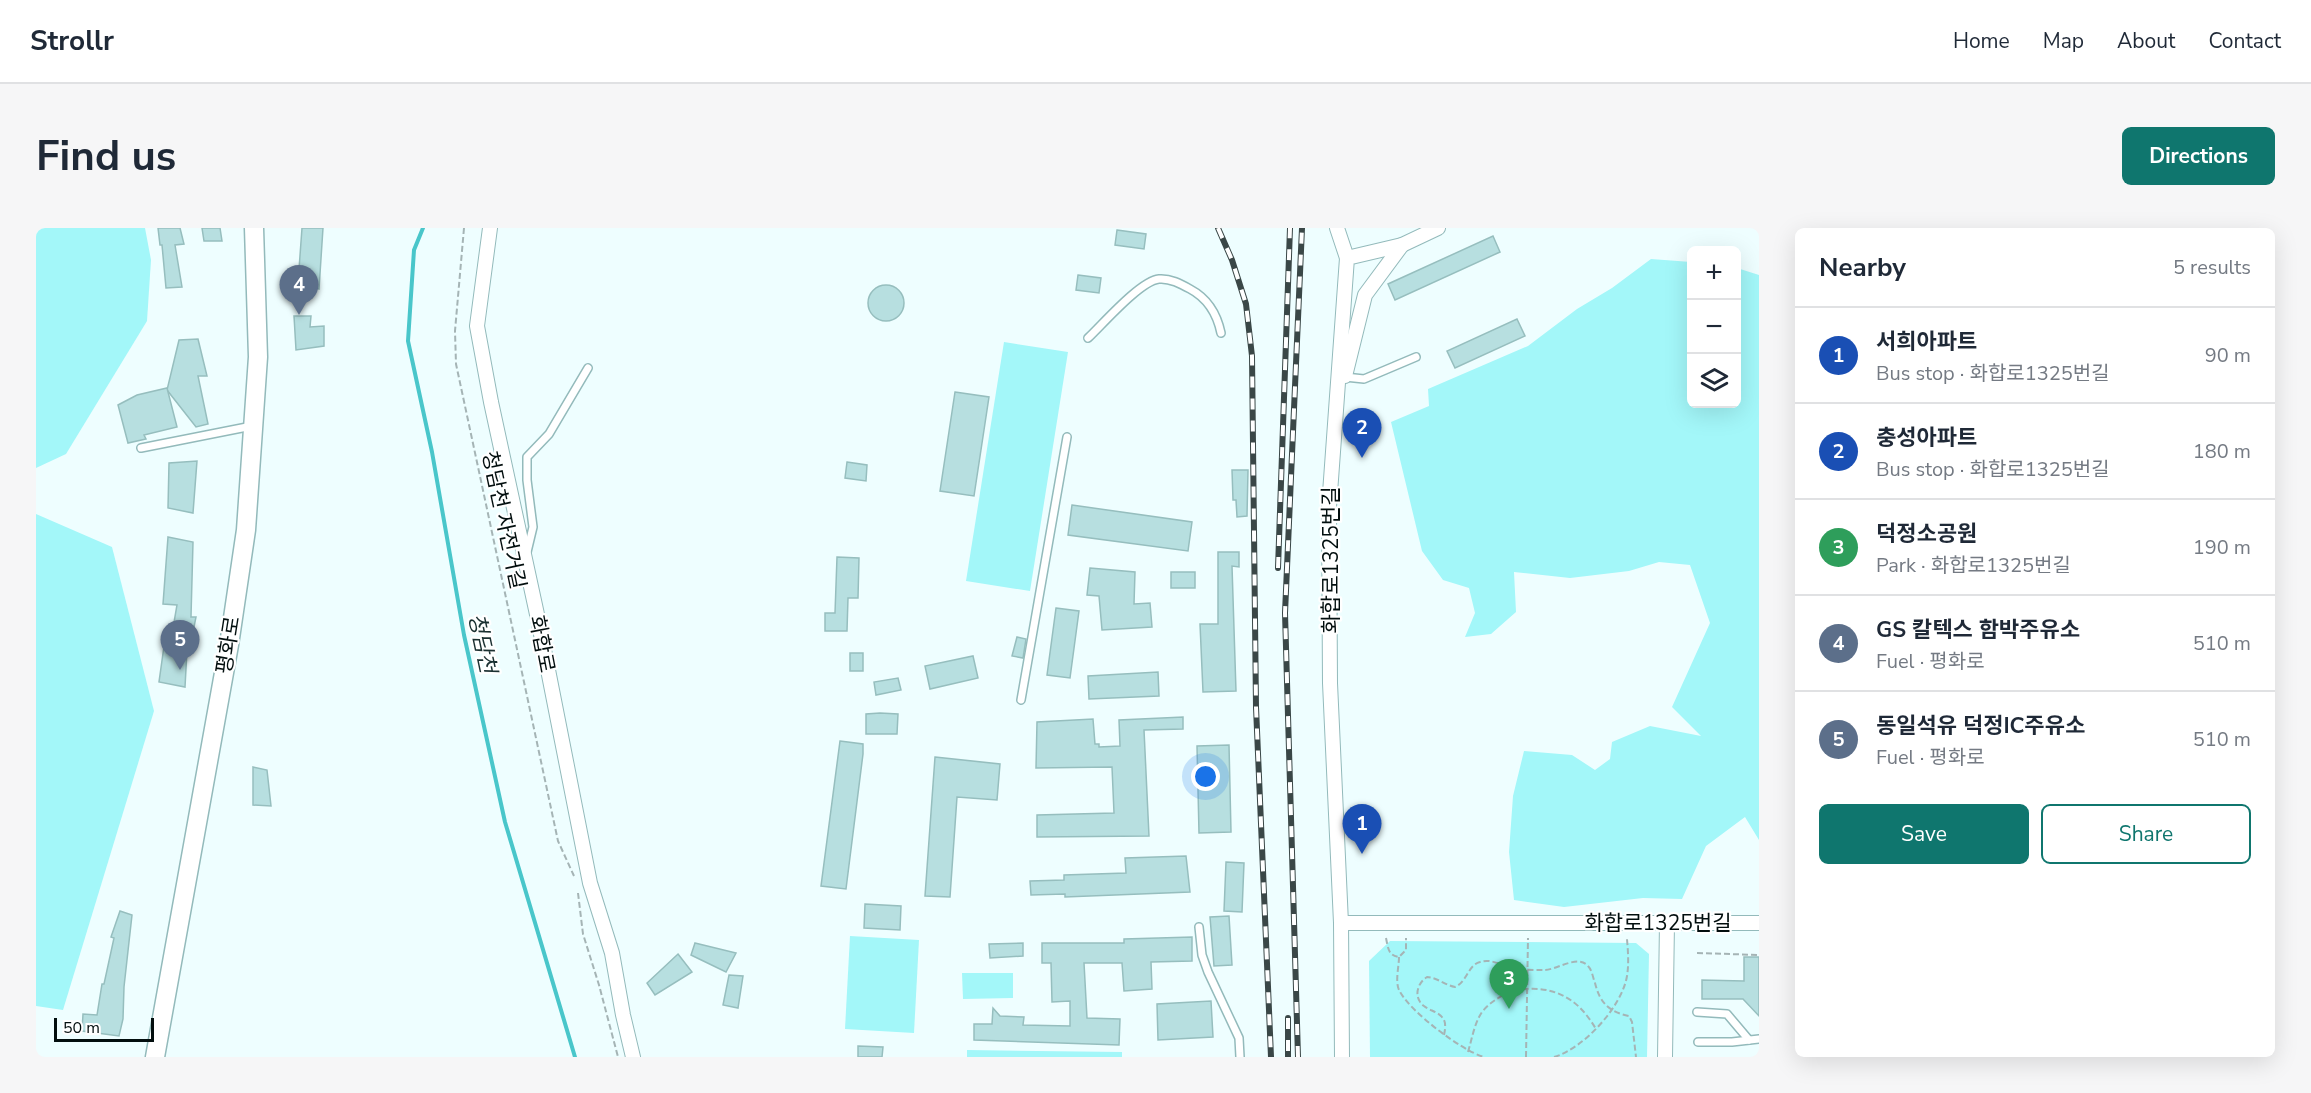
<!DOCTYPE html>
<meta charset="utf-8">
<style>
:root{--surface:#fff;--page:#f6f6f7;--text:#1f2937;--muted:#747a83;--line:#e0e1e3;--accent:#0f766e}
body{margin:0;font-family:"Nunito Sans","Noto Sans KR",sans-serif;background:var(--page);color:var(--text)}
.controls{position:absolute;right:18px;top:18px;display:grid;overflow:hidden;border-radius:9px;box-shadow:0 6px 24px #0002}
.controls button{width:54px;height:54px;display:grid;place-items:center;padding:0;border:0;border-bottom:2px solid var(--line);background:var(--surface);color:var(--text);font:30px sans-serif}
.scale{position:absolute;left:18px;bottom:15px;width:100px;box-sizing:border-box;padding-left:6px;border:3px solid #020e0e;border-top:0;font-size:16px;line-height:21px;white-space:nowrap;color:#020e0e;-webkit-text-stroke:4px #fff;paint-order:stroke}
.you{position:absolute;left:1170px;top:549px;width:21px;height:21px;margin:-15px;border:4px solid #fff;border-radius:50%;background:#1a73e8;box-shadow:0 0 0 9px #1a73e833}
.badge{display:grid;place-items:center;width:39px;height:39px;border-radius:50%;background:var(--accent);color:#fff;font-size:20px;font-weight:700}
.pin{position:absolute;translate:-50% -50px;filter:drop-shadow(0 2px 3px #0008)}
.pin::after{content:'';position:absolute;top:32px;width:21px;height:18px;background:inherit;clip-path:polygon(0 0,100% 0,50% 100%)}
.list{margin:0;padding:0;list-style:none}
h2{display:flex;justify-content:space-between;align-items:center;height:78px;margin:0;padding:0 24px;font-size:26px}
h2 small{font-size:20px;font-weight:400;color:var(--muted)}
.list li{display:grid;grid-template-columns:39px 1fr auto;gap:18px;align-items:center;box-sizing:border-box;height:96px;padding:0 24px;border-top:2px solid var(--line)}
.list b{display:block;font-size:22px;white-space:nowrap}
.list p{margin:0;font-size:20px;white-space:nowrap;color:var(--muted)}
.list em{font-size:20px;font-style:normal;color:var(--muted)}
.actions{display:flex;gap:12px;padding:18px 24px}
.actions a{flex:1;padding:14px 0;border:2px solid var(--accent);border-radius:9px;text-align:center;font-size:21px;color:var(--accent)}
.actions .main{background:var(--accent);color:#fff}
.icon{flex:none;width:33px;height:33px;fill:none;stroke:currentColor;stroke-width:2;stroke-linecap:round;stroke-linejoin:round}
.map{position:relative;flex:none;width:1723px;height:829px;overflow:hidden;border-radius:9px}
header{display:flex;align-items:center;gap:36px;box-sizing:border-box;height:84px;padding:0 30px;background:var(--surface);border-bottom:2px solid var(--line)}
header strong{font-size:28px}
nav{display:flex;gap:33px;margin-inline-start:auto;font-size:21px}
.intro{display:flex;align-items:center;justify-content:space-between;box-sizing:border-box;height:144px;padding:0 36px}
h1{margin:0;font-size:42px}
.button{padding:15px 27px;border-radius:9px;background:var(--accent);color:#fff;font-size:21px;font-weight:700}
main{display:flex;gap:36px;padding:0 36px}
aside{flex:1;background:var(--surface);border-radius:9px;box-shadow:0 6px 24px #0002}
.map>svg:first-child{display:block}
.green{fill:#a3f7f9}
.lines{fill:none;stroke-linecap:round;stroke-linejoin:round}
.stream{stroke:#49c6ca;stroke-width:4}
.building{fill:#b7dfe0;stroke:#96bebe;stroke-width:1.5}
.lane-casing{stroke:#93babb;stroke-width:10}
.street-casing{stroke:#93babb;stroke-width:16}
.secondary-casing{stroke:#93babb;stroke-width:21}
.path{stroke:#a5b4b5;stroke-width:2;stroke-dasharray:6 3;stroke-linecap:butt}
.lane{stroke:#fff;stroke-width:7}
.street{stroke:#fff;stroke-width:14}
.secondary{stroke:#fff;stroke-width:18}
.rail-casing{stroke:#3a4747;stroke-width:6}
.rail{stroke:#fff;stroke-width:4;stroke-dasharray:11;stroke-linecap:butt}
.labels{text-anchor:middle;stroke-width:4.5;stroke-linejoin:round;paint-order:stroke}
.street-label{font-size:21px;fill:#020e0e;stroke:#fff}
.water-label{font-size:22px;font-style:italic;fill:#1a3031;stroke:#fff}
</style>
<header>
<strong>Strollr</strong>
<nav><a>Home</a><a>Map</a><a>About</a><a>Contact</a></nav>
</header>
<div class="intro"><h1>Find us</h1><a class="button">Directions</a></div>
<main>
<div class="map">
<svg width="1723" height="829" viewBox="0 0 1723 829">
<rect width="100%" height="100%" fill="#eefeff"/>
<g class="green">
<polygon points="0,0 109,0 115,32 111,93 30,226 0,240"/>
<polygon points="1615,31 1655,34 1656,176 1700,176 1701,40 1723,47 1723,612 1709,589 1670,618 1646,671 1607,670 1528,679 1478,672 1473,624 1477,568 1488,523 1536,527 1559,542 1574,531 1576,514 1614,498 1665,508 1636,479 1674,395 1654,337 1623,334 1593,343 1534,350 1478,344 1480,384 1455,406 1429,409 1439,385 1433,360 1407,352 1386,323 1355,194 1393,178 1392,161 1492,118 1541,81 1576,60"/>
<polygon points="968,114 1032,124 994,363 930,353"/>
<polygon points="0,286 76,319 118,483 27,782 0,778"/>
<polygon points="814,708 883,712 878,805 809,801"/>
<polygon points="1354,713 1600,715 1613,726 1611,829 1334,829 1333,733"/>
<polygon points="926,745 977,745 977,770 927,771"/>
<polygon points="931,822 1086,824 1086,829 931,829"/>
</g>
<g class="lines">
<polyline class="stream" points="387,0 378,22 372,113 396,224 428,407 469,594 539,829"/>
</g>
<g class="building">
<polygon points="122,0 144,0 148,16 139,17 146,59 130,60 126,17 124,17"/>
<polygon points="166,0 184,0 186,13 168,13"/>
<polygon points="266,0 287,0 283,61 262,55"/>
<polygon points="1081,2 1110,6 1108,21 1079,17"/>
<polygon points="1457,8 1464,24 1359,72 1352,56"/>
<polygon points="1042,47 1065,50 1063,65 1040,62"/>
<circle cx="850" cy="75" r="18"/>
<polygon points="258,88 275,88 274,99 288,98 288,118 260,122"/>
<polygon points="1481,91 1489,108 1419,140 1411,123"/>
<polygon points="162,111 171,148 162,148 172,196 160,199 131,162 143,112"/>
<polygon points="131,160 141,199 108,207 110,211 92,215 82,177 101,167"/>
<polygon points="919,164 953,169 938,268 904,263"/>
<polygon points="161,233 157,285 132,280 133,235"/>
<polygon points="811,234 831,237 830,253 809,250"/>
<polygon points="1196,242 1212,242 1211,288 1201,289 1200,272 1197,272"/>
<polygon points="1036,277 1156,294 1152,323 1032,307"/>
<polygon points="132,309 157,314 155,389 160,389 157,404 152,404 149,459 123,454 130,404 136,406 141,377 127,376"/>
<polygon points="1182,324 1203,324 1203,339 1196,338 1200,463 1167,464 1164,396 1182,396"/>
<polygon points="801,329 823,330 822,370 812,370 811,403 789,403 789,385 799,385"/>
<polygon points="1054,340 1099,344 1098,376 1114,375 1116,399 1066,402 1063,368 1051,367"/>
<rect x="1135" y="344" width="24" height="16"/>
<polygon points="1020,380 1043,383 1034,450 1011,447"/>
<polygon points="981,409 990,411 987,430 976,428"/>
<rect x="814" y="425" width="13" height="18"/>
<polygon points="937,428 942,450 894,461 889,438"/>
<polygon points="1122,444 1123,468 1053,471 1052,448"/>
<polygon points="862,450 865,462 840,467 838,454"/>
<polygon points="844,485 862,486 861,506 830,506 830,486"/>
<polygon points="1147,489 1147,501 1108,502 1113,608 1001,609 1001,587 1078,585 1076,539 1000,540 1001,494 1057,491 1059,516 1063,516 1063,519 1084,518 1083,492"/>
<polygon points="804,513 827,516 827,526 810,661 785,658"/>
<polygon points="1193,517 1195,604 1163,605 1161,518"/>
<polygon points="899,529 964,536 961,572 921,569 914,669 889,668"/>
<polygon points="217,539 231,542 235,578 217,577"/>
<polygon points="1150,628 1154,664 1029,669 1029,666 995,667 994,653 1028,652 1028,647 1090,645 1089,630"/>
<polygon points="1190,634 1208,635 1206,684 1188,683"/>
<polygon points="829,676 865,678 864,702 828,700"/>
<polygon points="84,683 96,687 88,759 87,791 83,808 46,803 47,786 61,787 66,756 68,756 78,710 75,709"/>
<polygon points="1193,688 1196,737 1178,738 1174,689"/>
<polygon points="1156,709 1156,733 1115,734 1116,761 1088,763 1086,735 1048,735 1051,790 1084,791 1083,817 938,812 938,796 956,796 957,780 964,788 988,789 987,797 1034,798 1034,773 1016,774 1015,735 1006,735 1006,715 1088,715 1088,711"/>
<polygon points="659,715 700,725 690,744 655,727"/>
<polygon points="987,715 987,728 954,730 953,716"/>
<polygon points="642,726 656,744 619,767 611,755"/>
<polygon points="1708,729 1723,729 1723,788 1707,771 1666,771 1666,752 1708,753"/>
<polygon points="693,747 707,748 702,780 687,777"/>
<polygon points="1175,773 1177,809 1122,812 1121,776"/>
<polygon points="822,818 847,819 846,829 822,829"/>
</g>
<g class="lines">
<defs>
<g id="lane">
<path d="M1052,110C1067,96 1104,53 1123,51C1134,50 1145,56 1154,61C1171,70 1181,86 1185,105"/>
<polyline points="1309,149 1328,151 1380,129"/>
<polyline points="105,220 216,198"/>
<polyline points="491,324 497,299 491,252 491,229 513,206 552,140"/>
<polyline points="985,472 1031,209"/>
<polyline points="1163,699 1166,727 1172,744 1203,810 1204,829"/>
<polyline points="1661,784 1691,786 1713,812"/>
<polyline points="1662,814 1696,814 1723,811"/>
</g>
<g id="street">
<polyline points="454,0 441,98 455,174 502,391 554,655 576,725 587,787 597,829"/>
<polyline points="1301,0 1311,30"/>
<polyline points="1309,148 1329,67 1366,17"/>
<polyline points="1305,695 1723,695"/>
<polyline points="1306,829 1305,695 1294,455 1293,279 1311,30 1366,17 1402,0"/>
<polyline points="1629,829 1631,695"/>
</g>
<polyline id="secondary" points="119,829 193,417 210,302 222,129 218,0"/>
</defs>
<use href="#lane" class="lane-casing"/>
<use href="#street" class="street-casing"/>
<use href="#secondary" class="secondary-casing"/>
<g class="path">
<polyline points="428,0 419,103 420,136 522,613 538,648"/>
<polyline points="542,665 547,706 563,757 582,829"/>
<path d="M1350,710C1352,719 1352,728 1363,729L1370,722V710"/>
<polyline points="1661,725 1723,727"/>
<path d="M1363,729C1363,738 1359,753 1363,762C1373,783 1426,823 1448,829"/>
<path d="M1408,807C1409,803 1410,796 1408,792C1404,784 1394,783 1388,778C1377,770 1381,755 1391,749C1402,750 1409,757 1419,759C1431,754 1432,737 1444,734C1456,730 1465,738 1476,740C1486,742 1498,742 1508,742C1521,742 1542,726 1552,738C1556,742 1557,750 1559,755C1564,775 1573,784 1593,788L1596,794L1600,829"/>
<path d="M1432,824C1436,811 1438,796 1446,784C1467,758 1508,753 1536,773C1546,780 1554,791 1560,801"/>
<polyline points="1490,829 1492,710"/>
<path d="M1518,829C1547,821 1586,779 1591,748C1593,736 1592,723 1591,711"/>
</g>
<use href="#lane" class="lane"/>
<use href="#street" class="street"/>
<use href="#secondary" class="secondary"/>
<defs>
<g id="rail">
<polyline points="1182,0 1196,32 1210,76 1216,128 1220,479 1235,829"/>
<polyline points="1242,340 1254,0"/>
<polyline points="1252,790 1252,829"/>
<polyline points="1262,829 1249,385 1266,0"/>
</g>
</defs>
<use href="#rail" class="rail-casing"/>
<use href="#rail" class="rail"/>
</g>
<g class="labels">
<g class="street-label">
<text transform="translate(468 292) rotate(78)" y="7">청담천 자전거길</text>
<text transform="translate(1295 332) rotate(-90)" y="7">화합로1325번길</text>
<text transform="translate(506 416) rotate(79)" y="7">화합로</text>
<text transform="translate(192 417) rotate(-81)" y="7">평화로</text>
<text x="1622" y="702">화합로1325번길</text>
</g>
<g class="water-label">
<text transform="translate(447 415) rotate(78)" y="8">청담천</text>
</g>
</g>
</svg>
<div class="controls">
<button>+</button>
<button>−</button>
<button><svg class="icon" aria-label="layers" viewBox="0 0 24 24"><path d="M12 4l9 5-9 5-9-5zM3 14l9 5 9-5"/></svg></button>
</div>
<div class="scale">50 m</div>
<div class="you"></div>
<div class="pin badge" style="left:1326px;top:626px;background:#1a4fb4">1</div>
<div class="pin badge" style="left:1326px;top:230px;background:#1a4fb4">2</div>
<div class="pin badge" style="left:1473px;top:781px;background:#2e9e5b">3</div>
<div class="pin badge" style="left:263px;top:87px;background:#5c6f8a">4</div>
<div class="pin badge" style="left:144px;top:442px;background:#5c6f8a">5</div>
</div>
<aside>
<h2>Nearby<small>5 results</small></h2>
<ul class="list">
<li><span class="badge" style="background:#1a4fb4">1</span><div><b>서희아파트</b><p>Bus stop · 화합로1325번길</p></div><em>90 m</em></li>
<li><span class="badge" style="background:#1a4fb4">2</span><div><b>충성아파트</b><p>Bus stop · 화합로1325번길</p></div><em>180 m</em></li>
<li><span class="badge" style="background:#2e9e5b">3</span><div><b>덕정소공원</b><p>Park · 화합로1325번길</p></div><em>190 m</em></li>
<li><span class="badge" style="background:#5c6f8a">4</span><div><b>GS 칼텍스 함박주유소</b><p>Fuel · 평화로</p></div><em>510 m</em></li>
<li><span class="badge" style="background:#5c6f8a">5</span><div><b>동일석유 덕정IC주유소</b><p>Fuel · 평화로</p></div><em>510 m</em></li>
</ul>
<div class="actions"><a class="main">Save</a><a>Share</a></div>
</aside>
</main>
